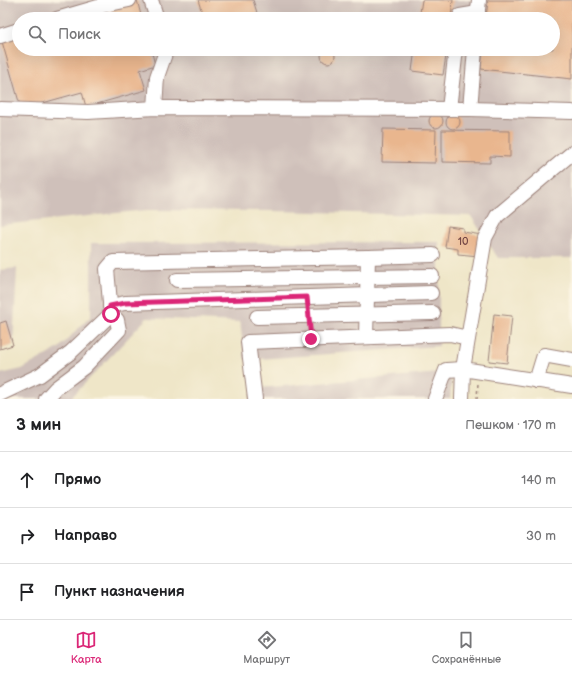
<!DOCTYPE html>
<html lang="ru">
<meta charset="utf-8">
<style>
:root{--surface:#fff;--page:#f2f2f2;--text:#202124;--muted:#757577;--line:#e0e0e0;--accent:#db2777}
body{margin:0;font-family:"Balsamiq Sans",sans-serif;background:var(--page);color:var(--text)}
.stop{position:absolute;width:12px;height:12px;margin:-9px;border:3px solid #db2777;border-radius:50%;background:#fff}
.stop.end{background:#db2777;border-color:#fff;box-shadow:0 1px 4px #0008}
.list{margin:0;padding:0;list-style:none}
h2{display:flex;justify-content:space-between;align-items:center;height:52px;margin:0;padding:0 16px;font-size:17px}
h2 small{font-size:13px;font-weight:400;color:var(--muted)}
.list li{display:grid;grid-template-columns:26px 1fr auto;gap:12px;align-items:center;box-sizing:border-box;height:56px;padding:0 16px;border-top:1px solid var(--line)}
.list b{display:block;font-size:15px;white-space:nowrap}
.list em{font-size:13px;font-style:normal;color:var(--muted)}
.icon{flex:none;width:22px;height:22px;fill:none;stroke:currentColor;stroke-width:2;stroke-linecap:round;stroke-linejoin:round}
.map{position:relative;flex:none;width:572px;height:399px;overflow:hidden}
.search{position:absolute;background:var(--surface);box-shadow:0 4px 16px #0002;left:12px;right:12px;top:12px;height:44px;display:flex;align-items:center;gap:10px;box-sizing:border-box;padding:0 14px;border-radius:22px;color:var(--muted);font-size:15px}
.sheet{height:220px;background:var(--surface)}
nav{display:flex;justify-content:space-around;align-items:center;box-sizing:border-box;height:56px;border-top:1px solid var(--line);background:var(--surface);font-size:11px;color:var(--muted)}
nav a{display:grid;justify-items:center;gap:2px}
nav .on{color:var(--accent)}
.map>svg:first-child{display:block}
.industrial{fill:#cfc0ba;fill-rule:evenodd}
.building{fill:#e9b68e}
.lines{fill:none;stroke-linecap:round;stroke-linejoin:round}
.minor-casing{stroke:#9c827a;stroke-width:16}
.path{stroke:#9c827a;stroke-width:1.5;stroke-dasharray:3 3;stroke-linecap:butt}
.minor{stroke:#fff;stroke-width:14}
.route{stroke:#db2777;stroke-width:5}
.labels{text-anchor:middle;stroke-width:3;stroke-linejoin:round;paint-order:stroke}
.number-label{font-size:11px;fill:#724544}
</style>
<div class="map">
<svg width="572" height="399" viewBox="0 0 572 399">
<rect width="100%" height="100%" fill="#fcf5e5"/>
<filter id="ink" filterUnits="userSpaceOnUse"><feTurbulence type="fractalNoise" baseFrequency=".025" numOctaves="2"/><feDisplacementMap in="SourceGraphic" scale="8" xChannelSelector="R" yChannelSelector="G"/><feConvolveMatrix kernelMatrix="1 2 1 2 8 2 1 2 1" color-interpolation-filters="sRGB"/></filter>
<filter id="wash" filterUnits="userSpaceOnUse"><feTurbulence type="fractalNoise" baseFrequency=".012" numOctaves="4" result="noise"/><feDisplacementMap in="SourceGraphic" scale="16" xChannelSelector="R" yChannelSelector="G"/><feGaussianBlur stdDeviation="0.9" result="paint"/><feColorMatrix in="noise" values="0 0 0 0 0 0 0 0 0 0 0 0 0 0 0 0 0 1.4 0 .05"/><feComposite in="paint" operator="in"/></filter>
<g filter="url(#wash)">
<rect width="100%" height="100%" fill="#efe6c8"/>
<g class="industrial">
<path d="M0,0H572V258H498L471,216L272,211L147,210L0,225ZM19,19H553V49H19Z"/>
<polygon points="439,242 439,346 245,360 240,322 147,318 70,399 0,399 0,374 22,369 59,348 91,316 91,243"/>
<polygon points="17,268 13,345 0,349 0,270"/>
<polygon points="452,372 450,399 260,399 258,388"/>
</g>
<g id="blocks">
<g class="building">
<polygon points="137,0 142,19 72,19"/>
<polygon points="198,0 253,0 259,19 204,19"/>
<polygon points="422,0 453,0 451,19 419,19"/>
<polygon points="488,0 572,0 572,79 481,69 483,49 553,49 553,19 486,19"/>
<polygon points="19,33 19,49 151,49 155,65 140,70 146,90 86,107 82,92 21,109 1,38"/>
<polygon points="415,49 447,49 443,75 412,71"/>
<circle cx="328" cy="56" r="7"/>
<circle cx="436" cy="121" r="7"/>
<circle cx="453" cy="122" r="7"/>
<polygon points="383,129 436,130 435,163 382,162"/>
<polygon points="442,130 510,131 510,157 490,156 490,163 442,162"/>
<polygon points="448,226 463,228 463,232 482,235 479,256 458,254 458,249 445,247"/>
<polygon points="494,314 512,316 507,363 489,361"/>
<polygon points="6,321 13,345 0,349 0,323"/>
</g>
</g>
</g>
<g filter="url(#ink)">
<use href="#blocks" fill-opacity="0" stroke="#9c827a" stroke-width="1"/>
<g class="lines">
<defs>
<g id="minor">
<polyline points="104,0 105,5 129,0"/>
<polyline points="151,0 157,19"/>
<polyline points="57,19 105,5"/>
<polyline points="459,19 460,16 478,13"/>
<polyline points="477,19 479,0"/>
<polyline points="0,36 19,30"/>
<polyline points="155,108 157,77 166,51 166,49"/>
<polyline points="0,109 88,112 155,108 470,109 572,112"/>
<polyline points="449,109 456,49"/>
<polyline points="470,109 475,49"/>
<polyline points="368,257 433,255"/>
<polyline points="177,280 432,276"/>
<polyline points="110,306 125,303 431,293"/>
<polyline points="257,317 433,313"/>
<polyline points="536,381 544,355 572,360"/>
<polyline points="0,394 40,375 71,352 111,314 107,269 113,262 368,257 366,337"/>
<polyline points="46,399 56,388 84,367 119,330 117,320 111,314"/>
<polyline points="255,399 248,342 450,334 468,338"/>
<polyline points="435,399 446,370 463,369 572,386"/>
<polyline points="462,399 463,369 485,238 497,216 572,153"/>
</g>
</defs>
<use href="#minor" class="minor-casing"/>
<polyline class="path" points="477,399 478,383"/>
<use href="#minor" class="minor"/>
</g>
</g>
<g class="lines" filter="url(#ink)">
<polyline class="route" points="111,314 110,306 125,303 307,297 311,339"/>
</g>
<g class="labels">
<g class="number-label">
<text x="463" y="245">10</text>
</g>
</g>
</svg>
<div class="stop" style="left:111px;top:314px"></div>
<div class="stop end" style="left:311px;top:339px"></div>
<div class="search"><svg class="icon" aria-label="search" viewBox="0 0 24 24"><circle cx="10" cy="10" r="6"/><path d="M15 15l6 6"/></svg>Поиск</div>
</div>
<section class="sheet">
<h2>3 мин<small>Пешком · 170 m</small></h2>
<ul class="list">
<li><svg class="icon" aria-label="ahead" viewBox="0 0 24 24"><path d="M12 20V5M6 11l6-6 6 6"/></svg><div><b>Прямо</b></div><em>140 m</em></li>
<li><svg class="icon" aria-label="right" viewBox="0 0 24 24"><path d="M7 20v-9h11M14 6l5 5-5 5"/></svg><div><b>Направо</b></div><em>30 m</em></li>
<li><svg class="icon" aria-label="arrive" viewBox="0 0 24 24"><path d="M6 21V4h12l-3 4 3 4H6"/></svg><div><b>Пункт назначения</b></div></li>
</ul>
</section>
<nav>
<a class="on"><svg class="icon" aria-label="map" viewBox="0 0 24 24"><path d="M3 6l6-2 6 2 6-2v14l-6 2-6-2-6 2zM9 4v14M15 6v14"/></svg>Карта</a>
<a><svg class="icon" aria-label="directions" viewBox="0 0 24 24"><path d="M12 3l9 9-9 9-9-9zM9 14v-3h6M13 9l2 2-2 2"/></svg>Маршрут</a>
<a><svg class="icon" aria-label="saved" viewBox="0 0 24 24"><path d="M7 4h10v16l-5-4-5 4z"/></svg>Сохранённые</a>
</nav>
